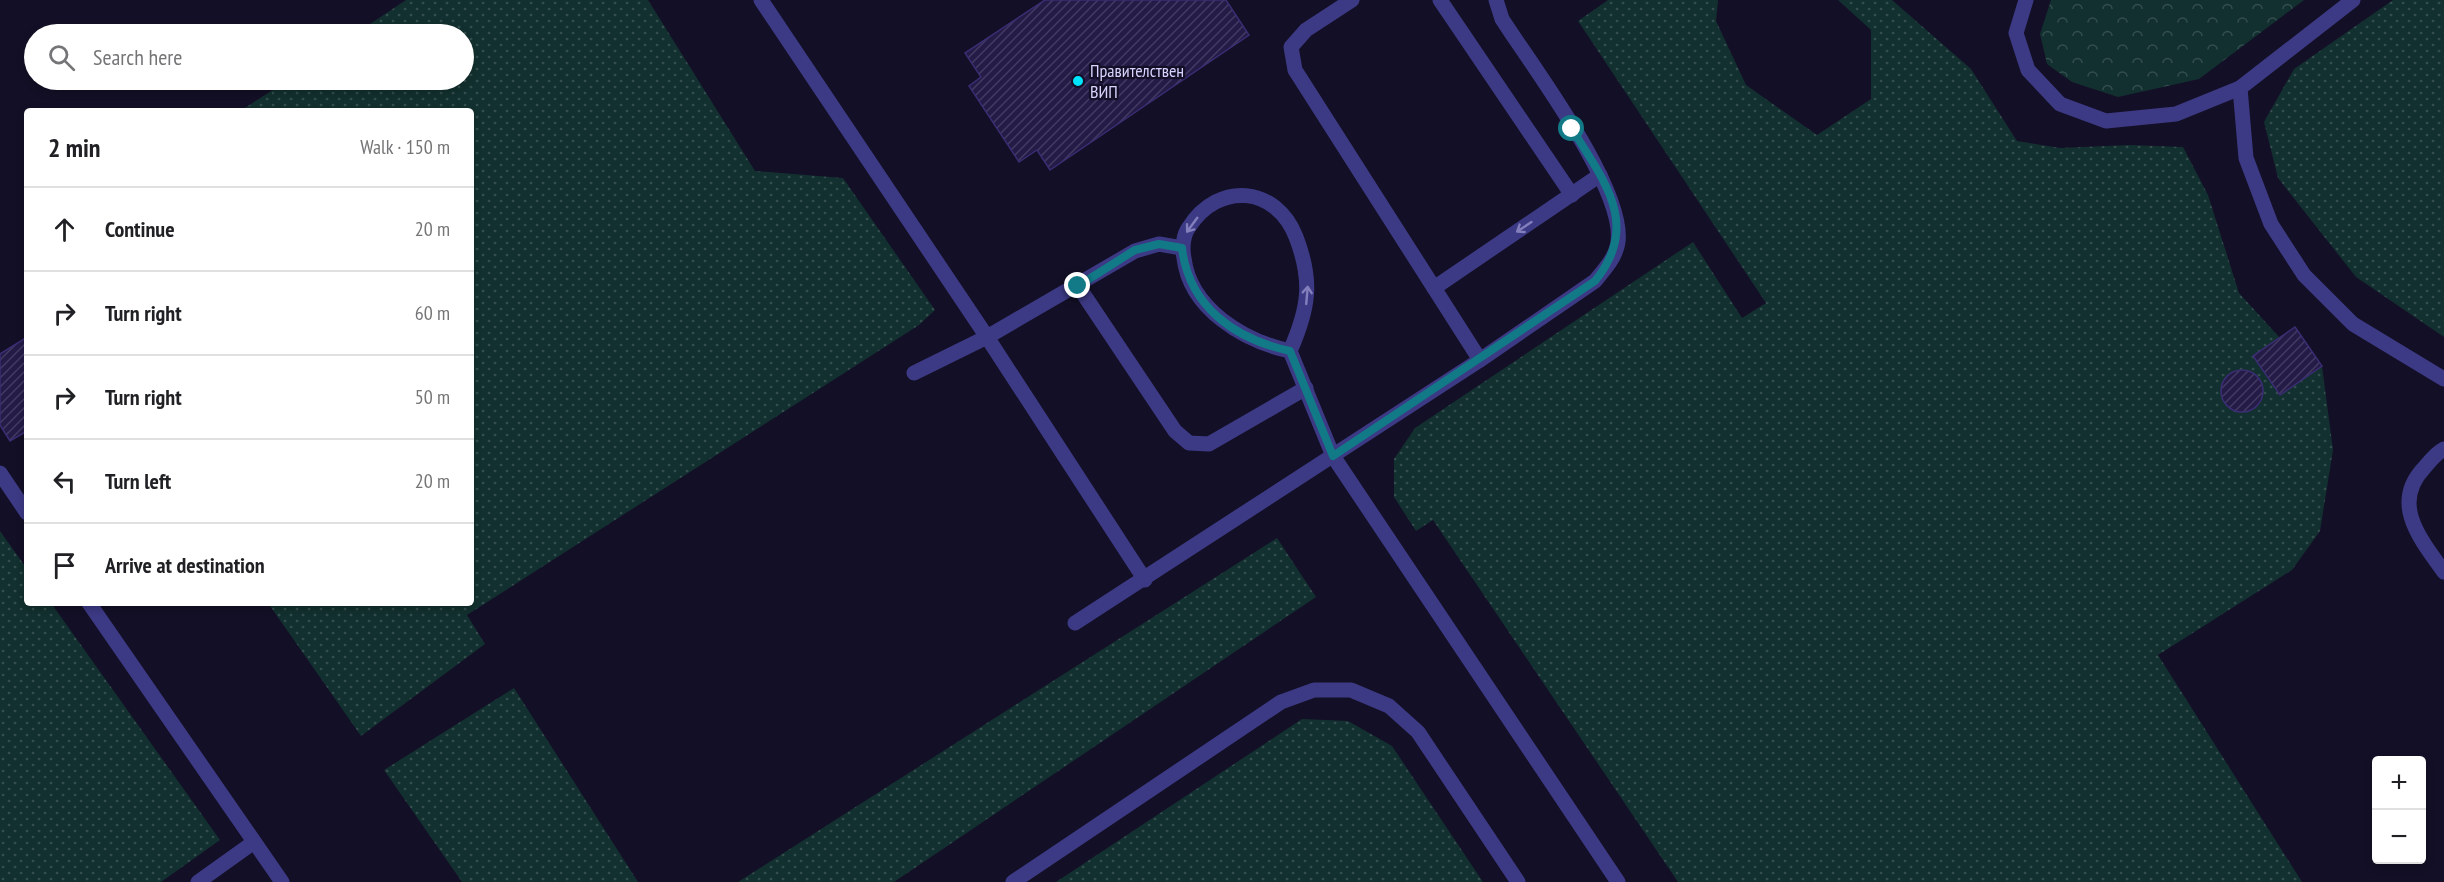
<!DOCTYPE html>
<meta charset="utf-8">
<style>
:root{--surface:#fff;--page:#f6f6f6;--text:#202124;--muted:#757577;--line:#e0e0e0}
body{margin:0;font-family:"PT Sans Narrow",sans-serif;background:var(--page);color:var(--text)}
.controls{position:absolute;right:18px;bottom:18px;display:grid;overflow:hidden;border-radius:6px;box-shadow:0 3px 9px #0003}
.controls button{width:54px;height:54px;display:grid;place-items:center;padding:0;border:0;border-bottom:2px solid var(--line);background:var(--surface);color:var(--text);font:30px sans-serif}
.stop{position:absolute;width:18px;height:18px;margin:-14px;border:4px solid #127987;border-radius:50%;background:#fff}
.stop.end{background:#127987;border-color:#fff;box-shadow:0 2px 6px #0008}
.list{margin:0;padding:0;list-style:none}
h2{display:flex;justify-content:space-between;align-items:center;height:78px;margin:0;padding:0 24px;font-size:26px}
h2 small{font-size:20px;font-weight:400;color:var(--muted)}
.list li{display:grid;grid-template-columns:39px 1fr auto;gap:18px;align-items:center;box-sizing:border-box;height:84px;padding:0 24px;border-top:2px solid var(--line)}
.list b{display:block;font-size:22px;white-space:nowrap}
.list em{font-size:20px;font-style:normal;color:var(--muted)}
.icon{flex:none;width:33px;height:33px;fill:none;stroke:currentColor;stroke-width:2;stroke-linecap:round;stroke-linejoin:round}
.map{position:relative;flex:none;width:2444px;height:882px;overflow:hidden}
.search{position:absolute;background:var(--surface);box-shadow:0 3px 9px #0003;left:24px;top:24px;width:450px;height:66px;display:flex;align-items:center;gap:15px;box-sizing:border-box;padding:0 21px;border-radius:33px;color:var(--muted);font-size:22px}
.panel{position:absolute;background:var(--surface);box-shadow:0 3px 9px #0003;left:24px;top:108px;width:450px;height:498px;border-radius:6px}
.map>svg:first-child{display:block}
.grass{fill:url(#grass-dots)}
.forest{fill:url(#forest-crowns)}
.building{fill:url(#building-hatch);stroke:#3b2d73;stroke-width:1.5}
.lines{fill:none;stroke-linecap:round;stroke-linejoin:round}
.minor{stroke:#3d3a85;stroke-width:15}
.oneway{stroke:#837fbc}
.route{stroke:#127987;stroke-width:8}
.poi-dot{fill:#00e5ff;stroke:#130f26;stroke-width:2}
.labels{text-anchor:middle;stroke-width:4.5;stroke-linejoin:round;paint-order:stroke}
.poi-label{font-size:18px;fill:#d9d4ff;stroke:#130f26;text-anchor:start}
</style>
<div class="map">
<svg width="2444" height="882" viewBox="0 0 2444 882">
<defs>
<pattern id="grass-dots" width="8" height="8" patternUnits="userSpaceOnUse" patternTransform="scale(1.5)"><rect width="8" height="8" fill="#12302f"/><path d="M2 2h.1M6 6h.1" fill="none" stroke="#344d4e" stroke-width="1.8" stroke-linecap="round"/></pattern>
<pattern id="forest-crowns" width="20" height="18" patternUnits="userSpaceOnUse" patternTransform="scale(1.5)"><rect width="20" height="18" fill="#12302f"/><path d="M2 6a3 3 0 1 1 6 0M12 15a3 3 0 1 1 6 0" fill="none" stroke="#344d4e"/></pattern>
<pattern id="building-hatch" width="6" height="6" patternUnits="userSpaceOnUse" patternTransform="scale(1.5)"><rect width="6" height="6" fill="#241b47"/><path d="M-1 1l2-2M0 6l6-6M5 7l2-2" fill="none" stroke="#433b63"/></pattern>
</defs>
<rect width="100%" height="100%" fill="#130f26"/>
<g class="grass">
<polygon points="406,0 648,0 755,171 843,178 935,310 919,325 467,615 485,644 361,736 268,603 471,603 471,111 240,111 288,80 464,80 464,34 355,34"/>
<polygon points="1608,0 1718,0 1716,21 1746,85 1817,135 1871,99 1871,30 1838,0 1892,0 1971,69 2017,141 2060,148 2129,145 2183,147 2208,195 2239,293 2280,338 2253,356 2280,395 2322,366 2333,450 2320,531 2292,570 2158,655 2302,882 1678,882 1433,520 1416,531 1394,497 1394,459 1415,428 1693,242 1742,318 1766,303 1578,21"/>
<polygon points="2393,0 2444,0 2444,337 2356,277 2278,178 2264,122 2294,69"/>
<polygon points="0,531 27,569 27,603 51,603 220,840 161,882 0,882"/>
<polygon points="1277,538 1316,597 894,882 738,882"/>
<polygon points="514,688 638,882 462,882 384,770"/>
<polygon points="1302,719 1348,721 1392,746 1483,882 1056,882"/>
</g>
<polygon class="forest" points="2051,0 2304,0 2199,79 2118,97 2072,82 2047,64 2040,34"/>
<g class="building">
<polygon points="1045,0 1226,0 1249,35 1050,170 1037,150 1019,162 969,86 981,77 965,53"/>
<polygon points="2295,327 2322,366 2280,395 2253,356"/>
<polygon points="27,337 27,431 10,441 0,425 0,354"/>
<circle cx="2242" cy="391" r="21"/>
</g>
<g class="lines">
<g class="minor">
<polyline points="761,0 987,337 1145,580"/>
<polyline points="1352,0 1306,30 1291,47 1295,70 1480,360"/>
<polyline points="1440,0 1572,195"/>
<polyline points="2026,0 2016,33 2028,70 2060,104 2106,121 2176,114 2240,88"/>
<polyline points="2353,0 2240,88 2246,158 2271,224 2304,275 2353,324 2444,379"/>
<polyline points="1078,286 1175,431 1189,443 1209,444 1306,388"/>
<polyline points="1434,288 1600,175"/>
<path d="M1290,351C1244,341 1190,309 1184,258C1182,248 1183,235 1189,227C1219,181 1276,186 1296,237C1313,281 1309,308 1290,351L1333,456L1618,882"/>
<polyline points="914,373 987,337 1135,251 1159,244 1182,248"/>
<path d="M2444,449C2436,453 2430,461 2424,468C2390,504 2421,540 2444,572"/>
<polyline points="0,473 27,513"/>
<polyline points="89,603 282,882"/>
<path d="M1075,623L1480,360L1595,281C1605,269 1616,257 1618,242C1625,188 1532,66 1502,19L1496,0"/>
<polyline points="198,882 254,842"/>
<polyline points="1013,882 1281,702 1314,690 1351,690 1389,706 1418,732 1518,882"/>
</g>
</g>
<defs><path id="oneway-shaft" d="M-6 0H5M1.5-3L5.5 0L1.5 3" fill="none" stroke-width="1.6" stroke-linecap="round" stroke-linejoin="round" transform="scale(1.5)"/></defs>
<g class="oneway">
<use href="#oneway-shaft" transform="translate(1192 225) rotate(126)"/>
<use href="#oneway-shaft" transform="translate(1524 227) rotate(146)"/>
<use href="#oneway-shaft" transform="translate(1307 295) rotate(-85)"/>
</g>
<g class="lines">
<path class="route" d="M1078,286L1135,250L1159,244L1182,248C1189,307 1235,339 1290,351L1333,456L1595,281C1641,225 1604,181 1572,129"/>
</g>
<circle class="poi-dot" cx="1078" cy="81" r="6"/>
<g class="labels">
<g class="poi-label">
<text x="1090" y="77">Правителствен<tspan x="1090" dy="21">ВИП</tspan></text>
</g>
</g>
</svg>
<div class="controls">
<button>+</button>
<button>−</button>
</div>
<div class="stop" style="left:1572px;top:129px"></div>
<div class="stop end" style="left:1078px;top:286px"></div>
<div class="search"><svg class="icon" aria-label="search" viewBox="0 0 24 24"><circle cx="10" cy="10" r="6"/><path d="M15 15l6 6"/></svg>Search here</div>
<section class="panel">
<h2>2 min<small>Walk · 150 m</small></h2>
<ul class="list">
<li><svg class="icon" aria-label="ahead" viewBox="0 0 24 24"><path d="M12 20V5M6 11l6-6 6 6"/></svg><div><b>Continue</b></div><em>20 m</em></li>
<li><svg class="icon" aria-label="right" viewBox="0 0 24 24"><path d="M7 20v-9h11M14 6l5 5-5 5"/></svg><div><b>Turn right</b></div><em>60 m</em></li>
<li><svg class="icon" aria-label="right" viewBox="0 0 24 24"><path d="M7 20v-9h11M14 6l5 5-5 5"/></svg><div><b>Turn right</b></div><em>50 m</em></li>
<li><svg class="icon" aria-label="left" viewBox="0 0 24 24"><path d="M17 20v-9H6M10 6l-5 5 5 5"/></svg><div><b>Turn left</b></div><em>20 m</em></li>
<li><svg class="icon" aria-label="arrive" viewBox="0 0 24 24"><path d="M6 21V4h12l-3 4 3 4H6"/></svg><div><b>Arrive at destination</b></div></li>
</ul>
</section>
</div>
